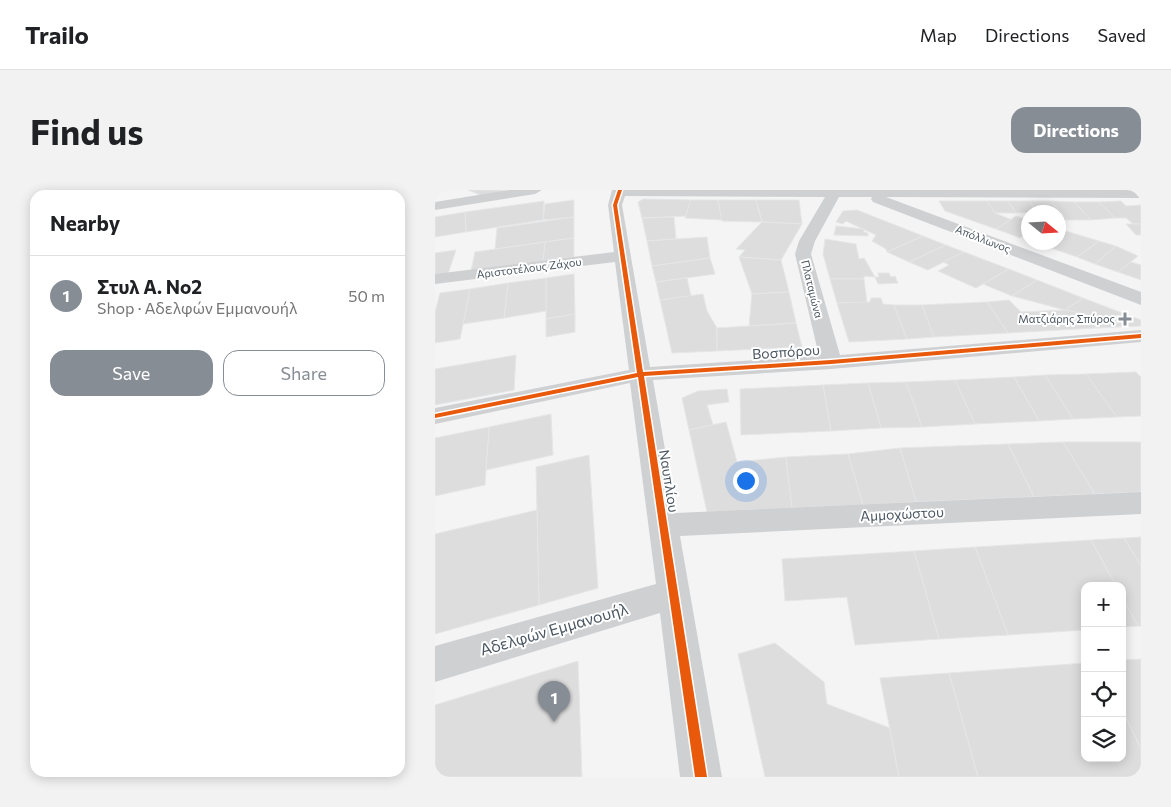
<!DOCTYPE html>
<meta charset="utf-8">
<style>
:root{--surface:#fff;--page:#f2f2f2;--text:#202124;--muted:#757577;--line:#e0e0e0;--accent:#868d94}
body{margin:0;font-family:Commissioner,sans-serif;background:var(--page);color:var(--text)}
.controls{position:absolute;right:15px;bottom:15px;display:grid;overflow:hidden;border-radius:10px;box-shadow:0 2px 12px #0003}
.controls button{width:45px;height:45px;display:grid;place-items:center;padding:0;border:0;border-bottom:1px solid var(--line);background:var(--surface);color:var(--text);font:25px sans-serif}
.compass{position:absolute;left:586px;top:15px;width:45px;height:45px;border-radius:50%;background:var(--surface);box-shadow:0 2px 12px #0003;rotate:108deg}
.you{position:absolute;left:310px;top:290px;width:18px;height:18px;margin:-12px;border:4px solid #fff;border-radius:50%;background:#1a73e8;box-shadow:0 0 0 8px #1a73e833}
.badge{display:grid;place-items:center;width:32px;height:32px;border-radius:50%;background:var(--accent);color:#fff;font-size:16px;font-weight:700}
.pin{position:absolute;translate:-50% -41px;filter:drop-shadow(0 1px 2px #0008)}
.pin::after{content:'';position:absolute;top:26px;width:18px;height:15px;background:inherit;clip-path:polygon(0 0,100% 0,50% 100%)}
.list{margin:0;padding:0;list-style:none}
h2{display:flex;justify-content:space-between;align-items:center;height:65px;margin:0;padding:0 20px;font-size:21px}
h2 small{font-size:16px;font-weight:400;color:var(--muted)}
.list li{display:grid;grid-template-columns:32px 1fr auto;gap:15px;align-items:center;box-sizing:border-box;height:80px;padding:0 20px;border-top:1px solid var(--line)}
.list b{display:block;font-size:19px;white-space:nowrap}
.list p{margin:0;font-size:16px;white-space:nowrap;color:var(--muted)}
.list em{font-size:16px;font-style:normal;color:var(--muted)}
.actions{display:flex;gap:10px;padding:15px 20px}
.actions a{flex:1;padding:11px 0;border:1px solid var(--accent);border-radius:15px;text-align:center;font-size:18px;color:var(--accent)}
.actions .main{background:var(--accent);color:#fff}
.icon{flex:none;width:28px;height:28px;fill:none;stroke:currentColor;stroke-width:2;stroke-linecap:round;stroke-linejoin:round}
.map{position:relative;flex:none;width:706px;height:587px;overflow:hidden;border-radius:15px}
header{display:flex;align-items:center;gap:30px;box-sizing:border-box;height:70px;padding:0 25px;background:var(--surface);border-bottom:1px solid var(--line)}
header strong{font-size:24px}
nav{display:flex;gap:28px;margin-inline-start:auto;font-size:18px}
.intro{display:flex;align-items:center;justify-content:space-between;box-sizing:border-box;height:120px;padding:0 30px}
h1{margin:0;font-size:35px}
.button{padding:12px 22px;border-radius:15px;background:var(--accent);color:#fff;font-size:18px;font-weight:700}
main{display:flex;gap:30px;padding:0 30px}
aside{flex:1;background:var(--surface);border-radius:15px;box-shadow:0 2px 12px #0003}
.map>svg:first-child{display:block}
.building{fill:#ddddde;stroke:#e5e6e7}
.lines{fill:none;stroke-linecap:round;stroke-linejoin:round}
.minor{fill:#ced0d2;fill-rule:evenodd}
.cycleway-casing{stroke:#fff;stroke-width:3}
.cycleway{fill:#e8590c;fill-rule:evenodd}
.poi-dot{fill:#868d94;stroke:#fff;stroke-width:2}
.labels{text-anchor:middle;stroke-width:4;stroke-linejoin:round;paint-order:stroke}
.far-street-label{font-size:11px;fill:#4a5661;stroke:#fff}
.far-poi-label{font-size:11px;fill:#4a5661;stroke:#fff;text-anchor:end}
.street-label{font-size:14px;fill:#4a5661;stroke:#fff}
.near-street-label{font-size:16px;fill:#4a5661;stroke:#fff}
</style>
<header>
<strong>Trailo</strong>
<nav><a>Map</a><a>Directions</a><a>Saved</a></nav>
</header>
<div class="intro"><h1>Find us</h1><a class="button">Directions</a></div>
<main>
<aside>
<h2>Nearby<small></small></h2>
<ul class="list">
<li><span class="badge">1</span><div><b>Στυλ Α. Νο2</b><p>Shop · Αδελφών Εμμανουήλ</p></div><em>50 m</em></li>
</ul>
<div class="actions"><a class="main">Save</a><a>Share</a></div>
</aside>
<div class="map">
<svg width="706" height="587" viewBox="0 0 706 587">
<rect width="100%" height="100%" fill="#f4f4f4"/>
<g class="building">
<polygon points="33,0 70,0 50,7"/>
<polygon points="208,9 256,10 251,26 207,28 203,12"/>
<polygon points="139,10 139,27 108,30 110,14"/>
<polygon points="256,10 283,10 287,30 250,28"/>
<polygon points="283,10 321,10 327,32 287,31"/>
<polygon points="321,10 364,10 367,34 327,32"/>
<polygon points="109,11 108,30 31,42 30,22"/>
<polygon points="504,11 552,11 560,23 577,30 561,39 510,21"/>
<polygon points="552,11 573,11 581,23 560,23"/>
<polygon points="573,11 594,11 602,22 581,23"/>
<polygon points="594,11 616,11 633,30 624,30 624,22 602,22"/>
<polygon points="616,11 639,12 656,30 633,30"/>
<polygon points="686,11 691,16 706,15 706,34 698,34 691,28 680,28 664,12"/>
<polygon points="639,12 664,12 680,28 656,30"/>
<polygon points="422,20 488,46 452,62 451,59 437,51 441,45 411,31 408,34 401,32 408,21"/>
<polygon points="30,22 31,42 0,47 0,27"/>
<polygon points="581,26 594,30 594,41 585,48 561,39"/>
<polygon points="139,27 139,48 60,59 62,38"/>
<polygon points="239,27 241,49 212,51 207,28"/>
<polygon points="327,32 367,34 346,70 304,67 310,60 301,59"/>
<polygon points="691,34 706,34 706,45 701,45"/>
<polygon points="401,36 429,39 429,42 433,43 433,46 399,45"/>
<polygon points="624,39 664,51 642,67 599,52 624,52"/>
<polygon points="488,46 511,55 474,72 452,62"/>
<polygon points="272,47 275,68 217,76 212,51"/>
<polygon points="139,48 139,67 108,71 110,52"/>
<polygon points="390,49 421,54 424,69 429,68 440,87 429,86 429,89 395,89 388,64"/>
<polygon points="664,51 681,56 660,74 642,67"/>
<polygon points="110,52 108,71 36,81 40,62"/>
<polygon points="511,55 529,62 493,80 474,72"/>
<polygon points="681,56 703,66 683,82 660,74"/>
<polygon points="21,60 13,84 0,86 0,63"/>
<polygon points="529,62 574,79 541,98 503,81 514,75 508,72"/>
<polygon points="304,67 346,70 354,102 317,104"/>
<polygon points="275,68 280,84 221,92 217,76"/>
<polygon points="696,72 706,75 706,90 683,82"/>
<polygon points="574,79 602,90 577,106 548,94"/>
<polygon points="443,83 454,83 456,87 460,86 463,93 443,94 440,87 444,87"/>
<polygon points="139,84 140,124 111,129 111,88"/>
<polygon points="111,88 111,121 69,128 73,93"/>
<polygon points="252,88 256,106 225,110 221,92"/>
<polygon points="395,89 429,89 432,113 402,113"/>
<polygon points="602,90 648,108 630,120 577,106"/>
<polygon points="73,93 69,128 28,134 35,99"/>
<polygon points="35,99 25,149 0,153 0,122 5,103"/>
<polygon points="354,102 361,133 314,136 317,104"/>
<polygon points="268,104 272,121 282,138 282,161 237,163 225,110"/>
<polygon points="436,108 446,108 448,114 459,115 472,149 414,152 402,113 435,112"/>
<polygon points="648,108 706,130 706,136 661,138 657,130 650,124 630,120"/>
<polygon points="574,110 586,122 630,120 650,124 657,130 661,138 573,143 552,112"/>
<polygon points="552,112 573,143 499,147 487,115"/>
<polygon points="459,115 487,115 499,147 472,149"/>
<polygon points="140,124 140,142 111,147 111,129"/>
<polygon points="361,133 367,157 282,161 282,138"/>
<polygon points="81,165 79,200 0,215 0,179"/>
<polygon points="701,182 706,187 706,226 682,227 651,184"/>
<polygon points="651,184 682,227 638,229 610,185"/>
<polygon points="610,185 638,229 604,231 579,187"/>
<polygon points="579,187 604,231 540,234 520,190"/>
<polygon points="520,190 540,234 487,237 471,192"/>
<polygon points="471,192 487,237 446,238 433,193"/>
<polygon points="433,193 446,238 396,241 388,195"/>
<polygon points="388,195 396,241 306,245 305,199"/>
<polygon points="292,199 294,212 272,215 278,235 254,240 247,208 263,201"/>
<polygon points="116,224 118,265 51,280 54,237"/>
<polygon points="291,232 302,272 351,267 357,318 272,322 254,240"/>
<polygon points="54,237 50,295 0,306 0,248"/>
<polygon points="628,252 660,304 599,307 573,254"/>
<polygon points="628,252 706,252 706,302 660,304"/>
<polygon points="573,254 599,307 481,312 465,258"/>
<polygon points="465,258 481,312 428,315 413,264"/>
<polygon points="413,264 428,315 357,318 351,267"/>
<polygon points="154,265 163,398 104,415 101,277"/>
<polygon points="102,320 104,415 0,444 0,344"/>
<polygon points="706,347 706,376 689,348"/>
<polygon points="689,348 706,376 706,436 703,436 687,407 687,396 681,396 656,350"/>
<polygon points="656,350 681,396 650,396 650,440 573,445 540,357"/>
<polygon points="540,357 573,445 504,449 479,361"/>
<polygon points="479,361 504,449 420,455 412,407 350,411 347,369"/>
<polygon points="687,407 703,436 687,437"/>
<polygon points="340,453 389,492 392,514 455,538 464,587 330,587 303,464"/>
<polygon points="706,469 706,559 687,519 687,470"/>
<polygon points="143,471 147,587 0,587 0,515"/>
<polygon points="650,473 650,568 687,568 687,519 706,559 706,587 543,587 514,483"/>
<polygon points="514,483 543,587 464,587 445,488"/>
</g>
<g class="lines">
<g class="minor">
<polygon points="74,0 107,0 100,4 0,20 0,12"/>
<path d="M177,0H706V8L451,7L706,102V115L438,12L436,9L437,7H404L380,51L376,64L405,165L706,140V152L396,179L218,190L241,323L706,302V324L245,346L287,587H245L225,423L0,492V456L221,394L195,193L0,234V218L194,180L180,72L0,94V84L179,62L173,15ZM190,6L390,7L364,51L360,64L384,166L215,177L187,15Z"/>
</g>
<defs>
<polygon id="cycleway" points="183,0 187,0 182,15 208,182 396,170 706,144 706,148 396,174 209,186 272,587 260,587 203,187 0,228 0,224 202,183 178,15"/>
</defs>
<use href="#cycleway" class="cycleway-casing"/>
<use href="#cycleway" class="cycleway"/>
</g>
<path class="poi-dot" d="M687.5 121.5h5v5h5v5h-5v5h-5v-5h-5v-5h5z"/>
<g class="labels">
<g class="far-street-label">
<text transform="translate(548 49) rotate(21)" y="4">Απόλλωνος</text>
<text transform="translate(94 78) rotate(-7)" y="4">Αριστοτέλους Ζάχου</text>
<text transform="translate(377 99) rotate(76)" y="4">Πλαταμώνα</text>
</g>
<g class="far-poi-label">
<text x="680" y="133">Ματζιάρης Σπύρος</text>
</g>
<g class="street-label">
<text transform="translate(351 162) rotate(-4)" y="5">Βοσπόρου</text>
<text transform="translate(234 291) rotate(81)" y="5">Ναυπλίου</text>
<text transform="translate(467 324) rotate(-3)" y="5">Αμμοχώστου</text>
</g>
<g class="near-street-label">
<text transform="translate(119 439) rotate(-16)" y="6">Αδελφών Εμμανουήλ</text>
</g>
</g>
</svg>
<div class="controls">
<button>+</button>
<button>−</button>
<button><svg class="icon" aria-label="locate" viewBox="0 0 24 24"><circle cx="12" cy="12" r="6"/><path d="M12 2v4M12 18v4M2 12h4M18 12h4"/></svg></button>
<button><svg class="icon" aria-label="layers" viewBox="0 0 24 24"><path d="M12 4l9 5-9 5-9-5zM3 14l9 5 9-5"/></svg></button>
</div>
<svg class="compass" viewBox="-18 -18 36 36"><path d="M0-13l5 13h-10z" fill="#e53935"/><path d="M0 13l5-13h-10z" fill="#757577"/></svg>
<div class="you"></div>
<div class="pin badge" style="left:119px;top:532px">1</div>
</div>
</main>
